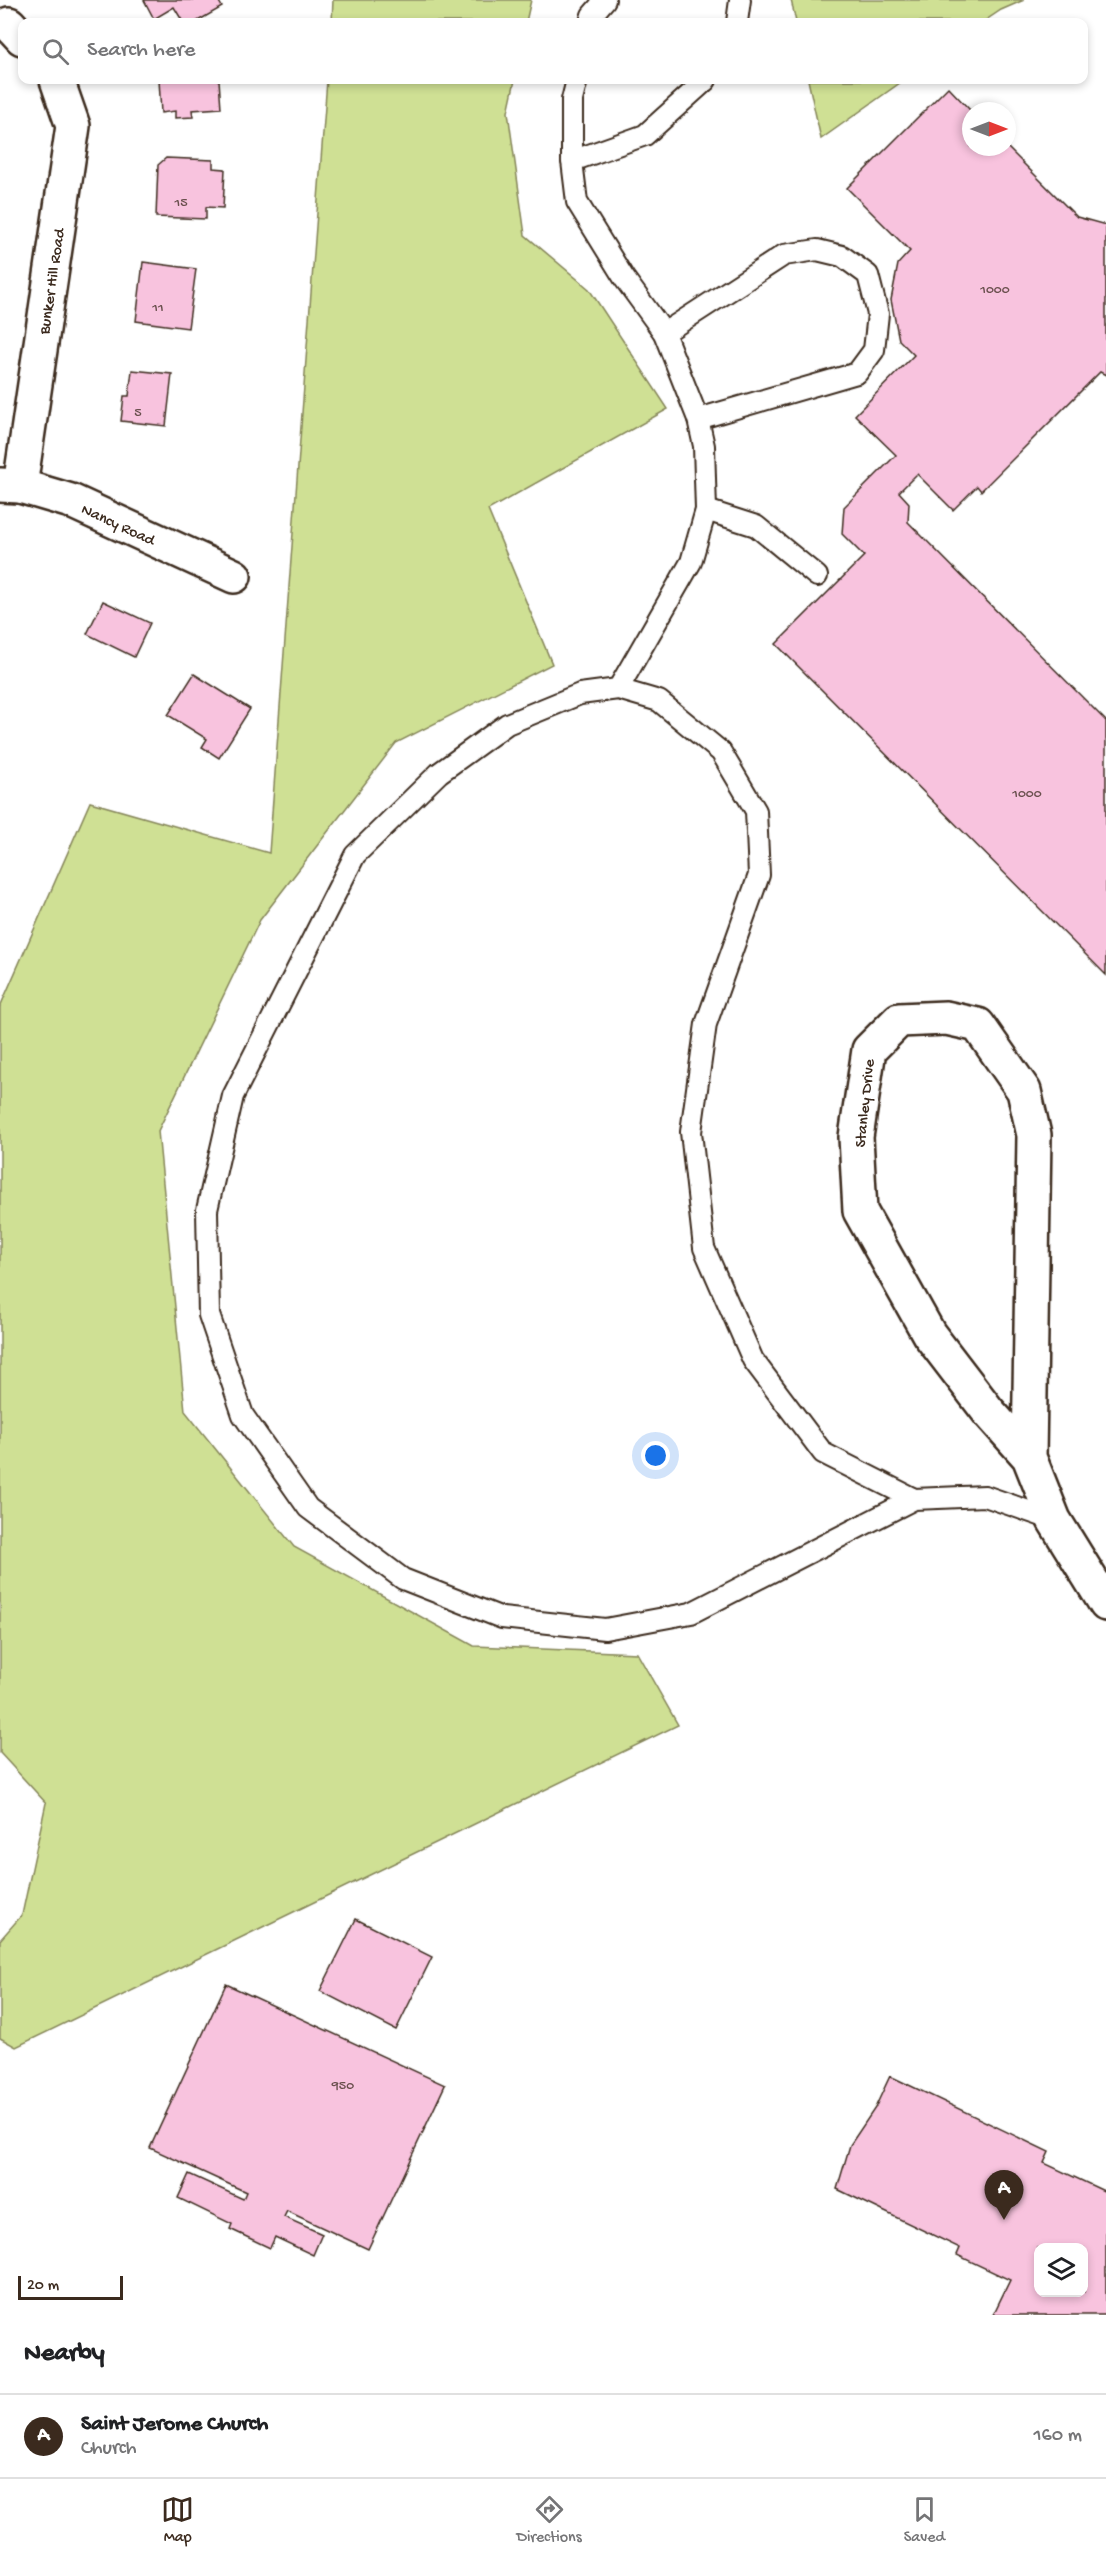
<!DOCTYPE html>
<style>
:root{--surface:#fff;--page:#f6f6f6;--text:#202124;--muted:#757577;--line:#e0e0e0;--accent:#3b2a1e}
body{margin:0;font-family:"Gochi Hand",sans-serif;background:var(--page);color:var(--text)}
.controls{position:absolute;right:18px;bottom:18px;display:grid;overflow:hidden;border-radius:12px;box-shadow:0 3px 9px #0003}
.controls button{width:54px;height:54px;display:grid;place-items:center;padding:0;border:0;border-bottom:2px solid var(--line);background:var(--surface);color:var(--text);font:30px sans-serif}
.compass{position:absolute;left:962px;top:102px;width:54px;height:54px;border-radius:50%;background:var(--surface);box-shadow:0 3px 9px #0003;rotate:90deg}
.scale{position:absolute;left:18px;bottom:15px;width:105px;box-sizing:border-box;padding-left:6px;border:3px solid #3b2a1e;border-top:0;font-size:16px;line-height:21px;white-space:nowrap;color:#3b2a1e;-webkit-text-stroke:4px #fff;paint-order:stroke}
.you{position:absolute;left:656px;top:1456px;width:21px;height:21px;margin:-15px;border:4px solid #fff;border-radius:50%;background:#1a73e8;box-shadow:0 0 0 9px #1a73e833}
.badge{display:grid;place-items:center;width:39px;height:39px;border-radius:50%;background:var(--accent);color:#fff;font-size:20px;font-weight:700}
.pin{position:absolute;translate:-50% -50px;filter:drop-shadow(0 2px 3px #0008)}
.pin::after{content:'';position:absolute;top:32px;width:21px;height:18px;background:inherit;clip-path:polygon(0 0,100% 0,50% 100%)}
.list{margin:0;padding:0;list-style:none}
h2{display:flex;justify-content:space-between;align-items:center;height:78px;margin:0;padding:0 24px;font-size:26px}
h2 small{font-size:20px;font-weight:400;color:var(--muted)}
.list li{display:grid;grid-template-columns:39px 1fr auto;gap:18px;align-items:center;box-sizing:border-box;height:84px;padding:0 24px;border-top:2px solid var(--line)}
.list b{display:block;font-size:22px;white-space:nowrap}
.list p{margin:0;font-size:20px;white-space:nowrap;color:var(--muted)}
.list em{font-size:20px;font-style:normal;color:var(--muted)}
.icon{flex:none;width:33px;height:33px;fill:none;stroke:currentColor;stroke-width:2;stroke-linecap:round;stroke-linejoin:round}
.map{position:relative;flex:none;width:1106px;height:2315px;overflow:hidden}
.search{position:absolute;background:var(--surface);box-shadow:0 3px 9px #0003;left:18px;right:18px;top:18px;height:66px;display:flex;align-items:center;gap:15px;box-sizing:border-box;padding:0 21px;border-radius:12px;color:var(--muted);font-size:22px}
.sheet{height:162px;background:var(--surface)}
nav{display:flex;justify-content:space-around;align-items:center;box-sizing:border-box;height:84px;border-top:2px solid var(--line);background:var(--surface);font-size:16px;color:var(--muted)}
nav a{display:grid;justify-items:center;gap:3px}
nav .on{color:var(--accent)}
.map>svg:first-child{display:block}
.green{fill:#cfe094;stroke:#858559;stroke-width:1.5}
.building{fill:#f8c3de;stroke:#3b2a1e;stroke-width:1.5;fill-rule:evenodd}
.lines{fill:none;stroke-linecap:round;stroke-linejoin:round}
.lane-casing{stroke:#3b2a1e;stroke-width:24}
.street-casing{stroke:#3b2a1e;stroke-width:38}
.lane{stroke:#fff;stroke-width:20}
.street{stroke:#fff;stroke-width:33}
.labels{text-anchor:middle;stroke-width:6;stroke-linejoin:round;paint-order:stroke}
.number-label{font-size:14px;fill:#6a504e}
.street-label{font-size:16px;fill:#3b2a1e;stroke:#fff}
</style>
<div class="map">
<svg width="1106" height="2315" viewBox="0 0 1106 2315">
<rect width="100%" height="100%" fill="#fff"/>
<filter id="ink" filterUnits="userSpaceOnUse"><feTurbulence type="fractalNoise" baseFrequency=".0167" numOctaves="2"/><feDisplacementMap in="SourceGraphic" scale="12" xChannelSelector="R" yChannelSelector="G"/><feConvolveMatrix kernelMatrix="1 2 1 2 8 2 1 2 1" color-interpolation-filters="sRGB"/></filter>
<g filter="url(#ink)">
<g class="green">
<polygon points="333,0 531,0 526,22 332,22"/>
<polygon points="791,0 1024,0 1001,10 983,22 796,22"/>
<polygon points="327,80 515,80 508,112 525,235 589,289 668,409 488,510 552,664 396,743 260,920 158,1131 185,1411 294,1547 474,1646 637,1653 678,1725 16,2047 0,2038 0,1940 22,1915 46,1803 0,1753 0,1007 90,802 269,853"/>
<polygon points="808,80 904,80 821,139"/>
</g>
<g class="building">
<polygon points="144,0 218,0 222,7 196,22 183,22 174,7 154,19"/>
<polygon points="159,80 219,80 221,108 192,110 193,117 175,118 175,111 161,113"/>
<polygon points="948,87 971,111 971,147 1007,147 1077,217 1106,225 1106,375 1100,372 981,491 977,486 953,510 917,474 899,492 909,503 908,522 1106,721 1106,975 776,644 864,556 842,534 844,507 896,455 855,415 914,355 899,340 891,300 898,264 910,251 847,188"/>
<polygon points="166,158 213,160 213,168 225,169 223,208 206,207 206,219 156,217 158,165"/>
<polygon points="143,262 196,269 188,328 136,321"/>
<polygon points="132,370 172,374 166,426 121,421 124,396 129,396"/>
<polygon points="103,601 150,623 134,657 87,634"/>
<polygon points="194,674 250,709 219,758 202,747 207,739 168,715"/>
<polygon points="356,1919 432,1957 396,2030 320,1991"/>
<polygon points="226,1984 445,2085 368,2249 287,2211 284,2217 322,2234 313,2255 275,2237 270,2248 230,2229 232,2224 178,2198 189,2174 243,2199 246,2192 150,2148"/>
<path d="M890,2076L1049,2152L1044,2163L1106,2192V2315H993L1010,2280L957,2255L960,2248L837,2189L850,2145L875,2108ZM1038,2248H1084V2292H1038Z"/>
</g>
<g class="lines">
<defs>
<g id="lane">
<polyline points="590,22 592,15 605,0"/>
<polyline points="737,22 740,0"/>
<polyline points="577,80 572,100 572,161 577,202 624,278 664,333 698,419 704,446 706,510 691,562 618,689"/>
<polyline points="572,161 645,135 706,80"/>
<polyline points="664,333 784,255 817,250 842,256 868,275 878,314 874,350 857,373 698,419"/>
<polyline points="706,510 756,526 817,576"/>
<polyline points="914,1499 823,1453 753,1360 704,1248 691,1132 706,1024 759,875 756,811 721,752 659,701 618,689 580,694 507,724 439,773 355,855 233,1096 207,1210 209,1315 243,1415 308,1508 403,1579 502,1618 605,1629 691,1613 914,1499 985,1496 1054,1520"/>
</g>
<g id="street">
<polyline points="9,24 22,38"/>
<path id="s1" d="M0,485L20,486L71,501L234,576"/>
<path id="s2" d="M20,486L73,126L57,80"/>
<polyline points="1029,1457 1034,1135 1024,1091 978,1025 946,1018 899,1020 869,1050 856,1137 860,1211 929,1334 988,1411 1029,1457 1054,1520 1106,1604"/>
</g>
</defs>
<use href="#lane" class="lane-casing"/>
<use href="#street" class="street-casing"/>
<use href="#lane" class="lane"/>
<use href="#street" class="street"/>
</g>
</g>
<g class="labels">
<g class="number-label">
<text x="181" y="206">15</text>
<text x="995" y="293">1000</text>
<text x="158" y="311">11</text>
<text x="138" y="416">5</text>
<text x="1027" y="797">1000</text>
<text x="343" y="2089">950</text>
</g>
<g class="street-label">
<text dy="6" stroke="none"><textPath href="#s2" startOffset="207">Bunker Hill Road</textPath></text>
<text dy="6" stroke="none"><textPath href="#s1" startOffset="126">Nancy Road</textPath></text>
<text transform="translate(863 1103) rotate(-84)" y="6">Stanley Drive</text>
</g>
</g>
</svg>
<div class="controls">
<button><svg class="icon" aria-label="layers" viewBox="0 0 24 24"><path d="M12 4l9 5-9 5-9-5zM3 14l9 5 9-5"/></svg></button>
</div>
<svg class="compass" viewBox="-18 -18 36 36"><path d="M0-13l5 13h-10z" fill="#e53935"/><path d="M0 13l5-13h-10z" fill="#757577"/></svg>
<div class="scale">20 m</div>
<div class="you"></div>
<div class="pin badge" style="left:1004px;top:2220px">A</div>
<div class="search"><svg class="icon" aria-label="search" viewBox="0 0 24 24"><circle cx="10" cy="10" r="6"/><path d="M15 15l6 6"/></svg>Search here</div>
</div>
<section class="sheet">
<h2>Nearby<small></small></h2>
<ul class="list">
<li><span class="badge">A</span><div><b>Saint Jerome Church</b><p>Church</p></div><em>160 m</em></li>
</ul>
</section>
<nav>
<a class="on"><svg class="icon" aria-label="map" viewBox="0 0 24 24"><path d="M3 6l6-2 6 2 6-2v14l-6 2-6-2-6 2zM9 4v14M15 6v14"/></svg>Map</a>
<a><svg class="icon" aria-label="directions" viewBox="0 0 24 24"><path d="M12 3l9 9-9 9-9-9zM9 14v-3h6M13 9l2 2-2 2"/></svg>Directions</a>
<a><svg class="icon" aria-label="saved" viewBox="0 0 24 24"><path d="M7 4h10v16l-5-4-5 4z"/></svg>Saved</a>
</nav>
